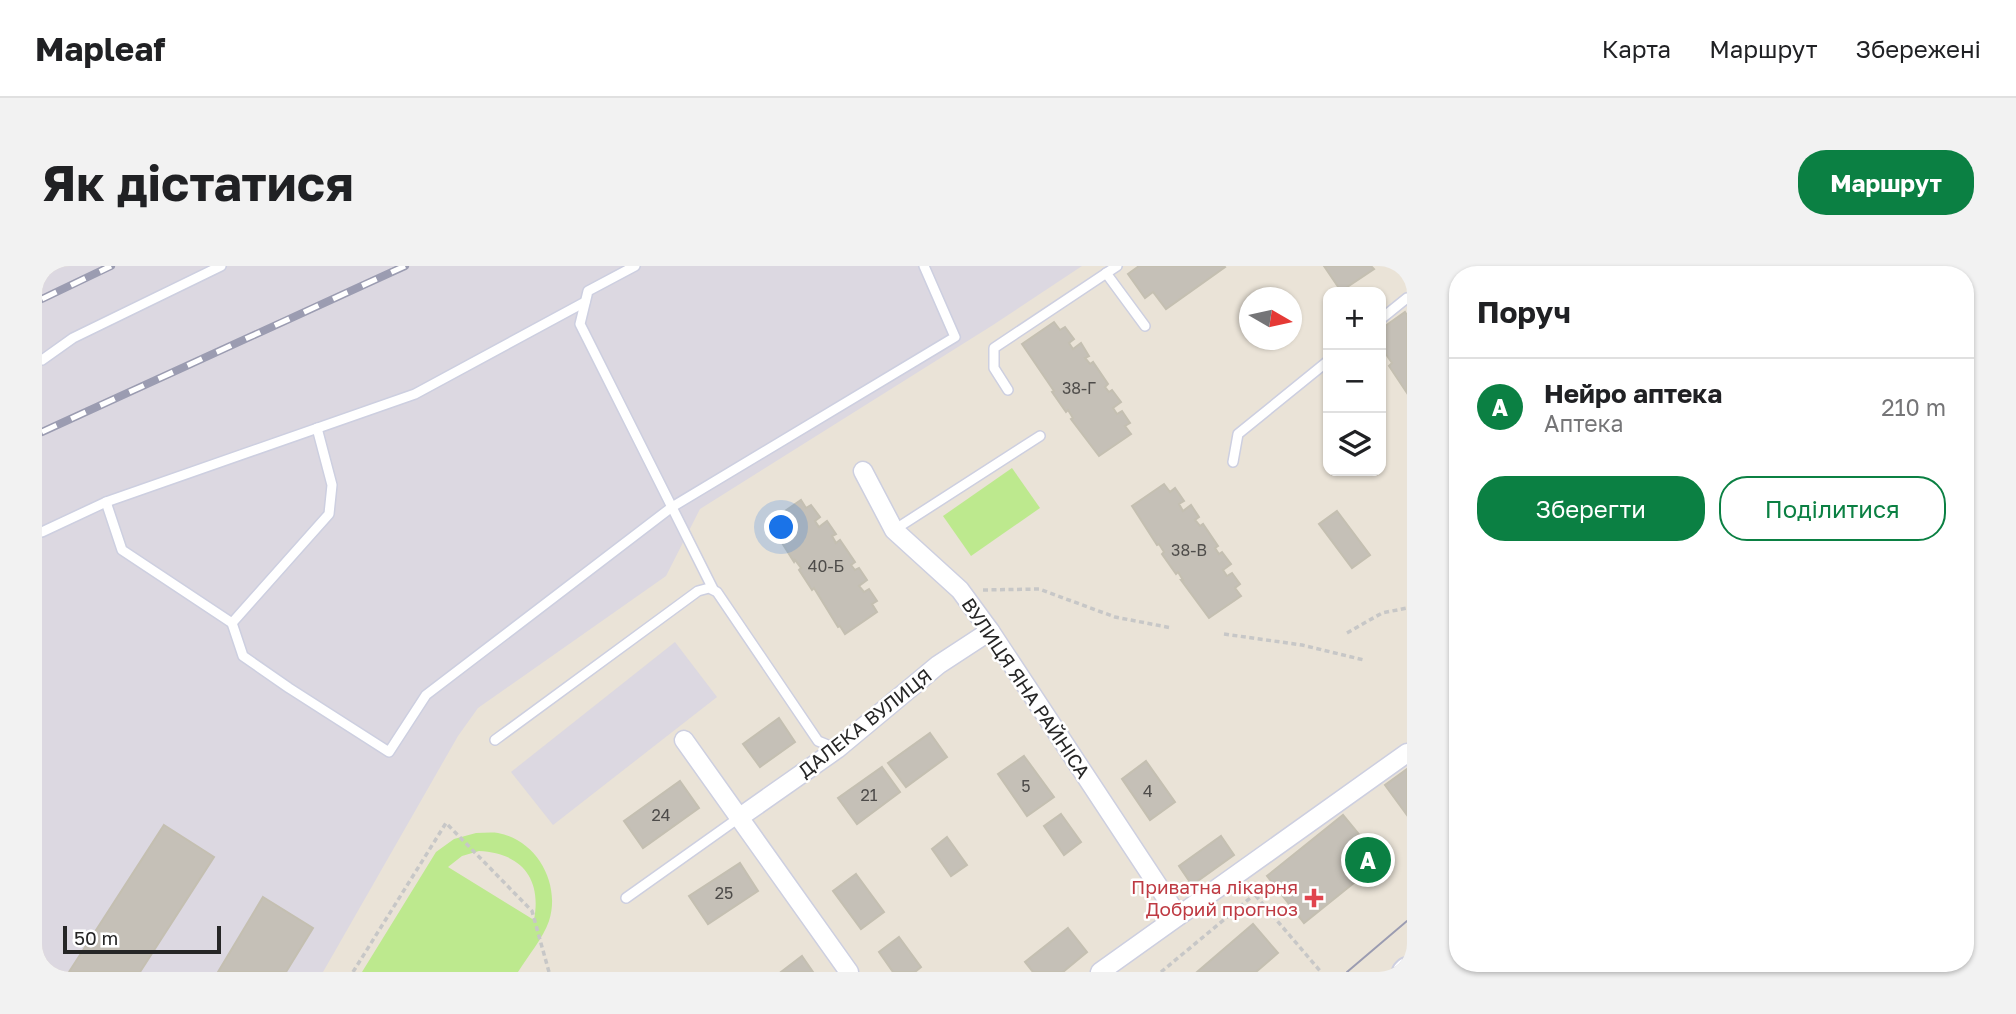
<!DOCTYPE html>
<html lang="uk">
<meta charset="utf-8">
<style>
:root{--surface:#fff;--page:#f2f2f2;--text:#202124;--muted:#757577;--line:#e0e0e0;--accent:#0b8043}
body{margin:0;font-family:"Golos Text",sans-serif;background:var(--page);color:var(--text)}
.controls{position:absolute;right:21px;top:21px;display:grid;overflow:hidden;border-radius:14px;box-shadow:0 2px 5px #0004}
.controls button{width:63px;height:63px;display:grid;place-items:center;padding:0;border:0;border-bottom:2px solid var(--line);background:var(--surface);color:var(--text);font:35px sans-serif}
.compass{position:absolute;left:1197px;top:21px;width:63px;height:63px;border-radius:50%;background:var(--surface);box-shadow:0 2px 5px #0004;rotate:99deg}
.scale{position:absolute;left:21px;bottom:18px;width:158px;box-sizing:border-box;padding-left:7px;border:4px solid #262626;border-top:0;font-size:19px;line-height:24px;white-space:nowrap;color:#262626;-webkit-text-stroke:5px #fff;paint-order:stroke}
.you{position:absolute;left:740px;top:262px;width:24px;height:24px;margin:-18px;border:5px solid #fff;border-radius:50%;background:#1a73e8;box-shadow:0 0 0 10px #1a73e833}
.badge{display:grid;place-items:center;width:46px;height:46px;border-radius:50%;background:var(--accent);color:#fff;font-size:23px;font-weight:700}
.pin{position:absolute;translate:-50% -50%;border:4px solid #fff;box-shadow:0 2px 7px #0006}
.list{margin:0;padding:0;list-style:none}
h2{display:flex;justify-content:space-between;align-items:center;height:91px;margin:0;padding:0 28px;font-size:30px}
h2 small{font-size:23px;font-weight:400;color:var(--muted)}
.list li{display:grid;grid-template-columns:46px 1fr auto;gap:21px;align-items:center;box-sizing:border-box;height:98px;padding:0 28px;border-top:2px solid var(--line)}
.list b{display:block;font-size:26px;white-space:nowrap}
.list p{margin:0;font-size:23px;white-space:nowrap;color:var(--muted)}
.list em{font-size:23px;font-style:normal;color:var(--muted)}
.actions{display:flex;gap:14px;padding:21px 28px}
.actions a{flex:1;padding:16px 0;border:2px solid var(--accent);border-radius:28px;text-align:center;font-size:24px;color:var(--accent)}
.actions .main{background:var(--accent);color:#fff}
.icon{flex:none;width:38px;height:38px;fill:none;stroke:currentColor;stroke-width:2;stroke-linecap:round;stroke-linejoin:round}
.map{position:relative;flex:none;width:1365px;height:706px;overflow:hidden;border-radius:28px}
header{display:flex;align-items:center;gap:42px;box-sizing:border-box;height:98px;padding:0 35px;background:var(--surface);border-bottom:2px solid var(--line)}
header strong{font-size:33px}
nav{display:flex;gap:38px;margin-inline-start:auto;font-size:24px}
.intro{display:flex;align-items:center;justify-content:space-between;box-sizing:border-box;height:168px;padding:0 42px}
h1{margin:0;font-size:49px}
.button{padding:18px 32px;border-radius:28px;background:var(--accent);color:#fff;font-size:24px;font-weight:700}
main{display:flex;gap:42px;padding:0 42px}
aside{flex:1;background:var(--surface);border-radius:28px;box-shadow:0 2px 5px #0004}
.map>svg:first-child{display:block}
.industrial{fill:#dcd8e1}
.pitch{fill:#bde98e;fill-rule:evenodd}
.building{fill:#c5c0b7;stroke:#c4bfb1;stroke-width:2}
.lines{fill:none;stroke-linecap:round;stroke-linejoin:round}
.service-casing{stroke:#cdcfe0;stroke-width:12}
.minor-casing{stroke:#cdcfe0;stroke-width:21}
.secondary-casing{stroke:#cdcfe0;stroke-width:28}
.path{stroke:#c7c7c7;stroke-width:3.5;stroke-dasharray:5 3.5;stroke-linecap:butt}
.service{stroke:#fff;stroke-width:9}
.minor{stroke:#fff;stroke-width:18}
.secondary{stroke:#fff;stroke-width:24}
.tram{stroke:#9b9cb1;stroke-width:2}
.rail-casing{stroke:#9b9cb1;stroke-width:8}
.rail{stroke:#fff;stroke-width:5;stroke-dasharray:16;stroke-linecap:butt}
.health-dot{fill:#e0444e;stroke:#fff;stroke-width:2.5}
.labels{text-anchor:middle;stroke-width:5;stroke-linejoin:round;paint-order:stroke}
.number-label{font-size:16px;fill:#4e4c4a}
.street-label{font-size:19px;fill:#262626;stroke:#fff}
.health-label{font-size:19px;fill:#be3a42;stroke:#fff;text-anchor:end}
</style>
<header>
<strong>Mapleaf</strong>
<nav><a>Карта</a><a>Маршрут</a><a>Збережені</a></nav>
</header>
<div class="intro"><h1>Як дістатися</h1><a class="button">Маршрут</a></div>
<main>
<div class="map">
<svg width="1365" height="706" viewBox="0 0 1365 706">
<rect width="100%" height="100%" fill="#eae3d7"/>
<g class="industrial">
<polygon points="0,0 1040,0 951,59 658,243 624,310 436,442 416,470 281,706 0,706"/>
<polygon points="633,376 675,431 511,559 469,506"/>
</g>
<g class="pitch">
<polygon points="970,202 998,242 929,290 901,250"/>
<path d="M434,567C441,567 449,566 456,567C495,574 519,618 507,655C501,672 486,690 476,706H320L394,586L412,573ZM437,585C479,587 500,612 492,654L406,601L420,590Z"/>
</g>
<g class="building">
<polygon points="1097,0 1182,0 1183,1 1124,43 1111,26 1103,32 1086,8"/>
<polygon points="1282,0 1329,0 1332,3 1299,25"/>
<polygon points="1363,46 1365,49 1365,127 1347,100 1350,97 1339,81 1339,63"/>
<polygon points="1012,56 1018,64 1023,61 1032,73 1027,77 1031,83 1039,77 1047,90 1043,92 1048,98 1051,96 1066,118 1063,121 1067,126 1070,124 1079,136 1071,142 1075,148 1080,145 1088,157 1083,160 1089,168 1057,190 1029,153 1031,152 1026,144 1024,146 1010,126 1012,125 980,78"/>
<polygon points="1122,218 1128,226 1133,222 1142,235 1137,238 1141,245 1149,239 1157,251 1153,254 1158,260 1161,258 1176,280 1173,282 1177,288 1180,286 1189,298 1181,304 1185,310 1190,307 1198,318 1193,322 1199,330 1167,352 1139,314 1141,314 1136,306 1134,308 1120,288 1122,286 1117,278 1115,279 1090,240"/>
<polygon points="759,234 764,242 769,239 778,251 773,255 777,261 785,255 794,268 790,270 794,277 798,274 813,296 809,299 813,304 817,302 825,314 817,320 822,326 827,323 835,335 830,338 835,346 803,368 798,360 796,361 772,322 770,324 757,304 759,302 753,294 752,296 727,256"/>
<polygon points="1295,245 1328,289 1310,302 1277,258"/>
<polygon points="737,452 753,476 718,501 701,478"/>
<polygon points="888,467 905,491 864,521 846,497"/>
<polygon points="982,490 1012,531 985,550 956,508"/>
<polygon points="1104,495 1133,536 1108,554 1080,513"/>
<polygon points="840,501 858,526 815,558 796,532"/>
<polygon points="1365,503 1365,549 1343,519"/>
<polygon points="638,515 657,542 601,582 582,555"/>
<polygon points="1019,548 1039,576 1022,589 1002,560"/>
<polygon points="1301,549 1339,595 1262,657 1225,610"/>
<polygon points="122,559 172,591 98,706 27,706"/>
<polygon points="1179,570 1192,589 1150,619 1137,600"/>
<polygon points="905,571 925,599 909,610 890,583"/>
<polygon points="698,597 716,625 666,658 647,630"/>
<polygon points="814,608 842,646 819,663 791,625"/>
<polygon points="221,631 271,662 244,706 176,706"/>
<polygon points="1211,658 1236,687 1214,706 1155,706"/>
<polygon points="1026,662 1045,686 1021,706 991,706 983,696"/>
<polygon points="857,671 879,701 873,706 851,706 837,686"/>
<polygon points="760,690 771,706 739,706"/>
</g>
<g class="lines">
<defs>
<g id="service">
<polyline points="593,0 546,25 538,58 671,323"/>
<polyline points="1064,7 1103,60"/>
<polyline points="1339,53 1365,32"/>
<polyline points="0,94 31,72 179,0"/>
<polyline points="966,124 952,102 952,82 1075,0"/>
<polyline points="1191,196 1196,168 1286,95"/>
<polyline points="64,236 80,284 190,357 287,248 290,219 275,162"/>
<polyline points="852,264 998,170"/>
<polyline points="0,266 64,236 373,128 543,36"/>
<polyline points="190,357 201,390 247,422 347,486 384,429 630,241 913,71 882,0"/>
<polyline points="453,474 656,325 667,322 675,326 776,475 793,482"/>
<polyline points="584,632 698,551"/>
</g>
<g id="minor">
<polyline points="821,205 852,264 918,324 948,365 1136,650"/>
<polyline points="642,474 807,706"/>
<polyline points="698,551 795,483 896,399 948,365"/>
<polyline points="1058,706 1365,487"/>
</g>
<polyline id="secondary" points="1363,706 1365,704"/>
</defs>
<use href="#service" class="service-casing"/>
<use href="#minor" class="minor-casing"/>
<use href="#secondary" class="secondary-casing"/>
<g class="path">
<polyline points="941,324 997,323 1073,351 1130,362"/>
<polyline points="1305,367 1340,347 1365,342"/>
<polyline points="1182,368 1260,379 1322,394"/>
<polyline points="1208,623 1279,706"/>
<polyline points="311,706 404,557 490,645 507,706"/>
<polyline points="1119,706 1213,628"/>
</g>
<use href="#service" class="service"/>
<use href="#minor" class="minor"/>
<use href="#secondary" class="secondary"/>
<polyline class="tram" points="1305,706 1365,655"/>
<defs>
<g id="rail">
<polyline points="0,33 69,0"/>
<polyline points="0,166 363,0"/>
</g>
</defs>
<use href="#rail" class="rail-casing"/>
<use href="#rail" class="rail"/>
</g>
<path class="health-dot" d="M1268.5 621.5h7v7h7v7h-7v7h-7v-7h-7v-7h7z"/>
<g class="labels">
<g class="number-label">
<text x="1037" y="128">38-Г</text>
<text x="1147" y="290">38-В</text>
<text x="784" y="306">40-Б</text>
<text x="984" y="526">5</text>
<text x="1106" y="531">4</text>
<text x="827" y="535">21</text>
<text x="619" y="555">24</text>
<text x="682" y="633">25</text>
</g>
<g class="street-label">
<text transform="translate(984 422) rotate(56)" y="7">ВУЛИЦЯ ЯНА РАЙНІСА</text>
<text transform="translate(823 457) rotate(-38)" y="7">ДАЛЕКА ВУЛИЦЯ</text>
</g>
<g class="health-label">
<text x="1256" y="628">Приватна лікарня<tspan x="1256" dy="22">Добрий прогноз</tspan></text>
</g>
</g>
</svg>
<div class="controls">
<button>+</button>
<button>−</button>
<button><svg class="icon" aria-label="layers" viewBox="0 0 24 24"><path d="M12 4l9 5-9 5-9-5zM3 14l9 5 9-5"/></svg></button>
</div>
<svg class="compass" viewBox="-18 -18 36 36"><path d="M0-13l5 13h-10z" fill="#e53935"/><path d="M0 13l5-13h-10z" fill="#757577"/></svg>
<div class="scale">50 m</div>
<div class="you"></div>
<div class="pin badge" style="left:1326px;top:594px">A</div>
</div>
<aside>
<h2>Поруч<small></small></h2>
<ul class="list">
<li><span class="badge">A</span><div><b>Нейро аптека</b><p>Аптека</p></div><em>210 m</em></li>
</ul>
<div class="actions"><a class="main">Зберегти</a><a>Поділитися</a></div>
</aside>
</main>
